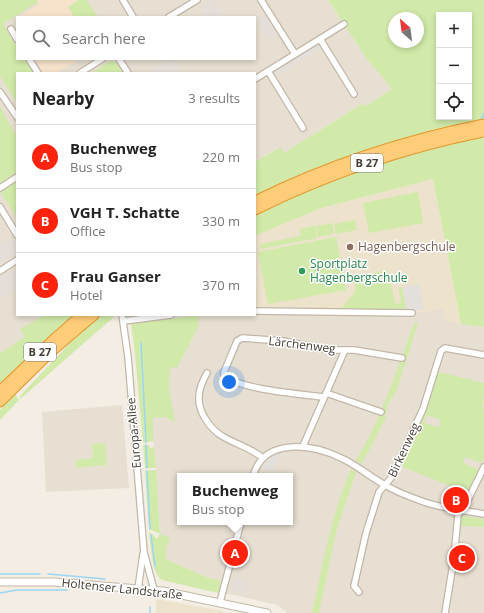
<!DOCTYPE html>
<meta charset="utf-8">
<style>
:root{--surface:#fff;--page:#f6f6f6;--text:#222;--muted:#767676;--line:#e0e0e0;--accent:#ff230e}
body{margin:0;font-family:"Open Sans",sans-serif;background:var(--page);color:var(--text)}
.controls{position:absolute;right:12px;top:12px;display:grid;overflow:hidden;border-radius:0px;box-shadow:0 2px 6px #0003}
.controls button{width:36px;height:36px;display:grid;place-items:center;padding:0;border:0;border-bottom:1px solid var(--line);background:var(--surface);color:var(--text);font:20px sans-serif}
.compass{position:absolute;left:388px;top:12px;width:36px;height:36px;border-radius:50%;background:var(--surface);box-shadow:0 2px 6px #0003;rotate:332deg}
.you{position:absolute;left:229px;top:382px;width:14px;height:14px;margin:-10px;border:3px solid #fff;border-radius:50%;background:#1a73e8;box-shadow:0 0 0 6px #1a73e833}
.badge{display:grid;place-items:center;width:26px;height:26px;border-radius:50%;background:var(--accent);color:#fff;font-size:13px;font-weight:700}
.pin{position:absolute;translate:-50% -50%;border:2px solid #fff;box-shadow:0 1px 4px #0006}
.popup{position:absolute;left:177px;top:473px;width:116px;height:52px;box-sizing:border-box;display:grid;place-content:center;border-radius:0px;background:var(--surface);filter:drop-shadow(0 1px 3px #0005);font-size:13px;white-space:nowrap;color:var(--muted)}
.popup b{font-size:15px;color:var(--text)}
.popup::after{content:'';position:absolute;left:50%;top:100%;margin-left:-8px;border:8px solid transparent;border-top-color:var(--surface)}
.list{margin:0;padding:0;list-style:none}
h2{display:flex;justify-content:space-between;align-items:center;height:52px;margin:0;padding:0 16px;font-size:17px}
h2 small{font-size:13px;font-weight:400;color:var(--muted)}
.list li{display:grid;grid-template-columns:26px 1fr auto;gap:12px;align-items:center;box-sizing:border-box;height:64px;padding:0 16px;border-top:1px solid var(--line)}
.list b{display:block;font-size:15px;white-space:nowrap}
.list p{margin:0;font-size:13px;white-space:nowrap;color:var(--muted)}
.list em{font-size:13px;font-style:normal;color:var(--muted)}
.icon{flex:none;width:22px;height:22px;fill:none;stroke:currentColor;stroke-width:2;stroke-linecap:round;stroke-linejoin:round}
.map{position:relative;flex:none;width:484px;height:613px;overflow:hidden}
.search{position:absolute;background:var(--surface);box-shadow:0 2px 6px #0003;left:16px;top:16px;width:240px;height:44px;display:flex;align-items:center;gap:10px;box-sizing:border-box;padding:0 14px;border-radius:0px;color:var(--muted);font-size:15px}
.panel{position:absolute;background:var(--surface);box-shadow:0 2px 6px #0003;left:16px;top:72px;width:240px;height:244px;border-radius:0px}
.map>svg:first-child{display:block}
.residential{fill:#e7dfd1;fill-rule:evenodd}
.commercial{fill:#f7e2cc}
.industrial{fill:#e5ded8}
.education{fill:#ede2cc}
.green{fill:#d1eaa9;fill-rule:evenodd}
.parking{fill:#e3e0dc}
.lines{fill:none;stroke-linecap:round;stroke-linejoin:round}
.stream{stroke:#9bd6f4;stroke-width:1.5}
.minor-casing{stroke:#c2b7a8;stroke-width:8}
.tertiary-casing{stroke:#c2b7a8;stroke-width:9}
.trunk-casing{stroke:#e79529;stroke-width:11}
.minor{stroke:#fff;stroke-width:5.5}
.tertiary{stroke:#fff;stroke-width:7}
.trunk{stroke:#ffcc79;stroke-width:9}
.education-dot{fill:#8d6e63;stroke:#fff;stroke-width:1.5}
.leisure-dot{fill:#2e9e5b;stroke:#fff;stroke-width:1.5}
.labels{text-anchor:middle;stroke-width:3;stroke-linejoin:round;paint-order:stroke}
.shield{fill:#fff;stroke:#7d7770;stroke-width:1}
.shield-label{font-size:11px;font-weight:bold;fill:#453d33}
.education-label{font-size:12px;fill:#785e54;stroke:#fff;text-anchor:start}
.leisure-label{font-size:12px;fill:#27864d;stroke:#fff;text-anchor:start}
.street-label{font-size:12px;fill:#453d33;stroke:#fff}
</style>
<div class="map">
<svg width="484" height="613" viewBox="0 0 484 613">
<rect width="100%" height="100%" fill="#f3ede3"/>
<g class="residential">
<path d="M0,0H328L367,59L392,89L366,106L363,103L284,153L279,147L255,162V73H17V315H56L0,362ZM17,17H255V59H17Z"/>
<path d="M255,308L415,311L416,313L444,308L446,321L484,327V613H286V611L277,605L234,595L218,593L221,581L206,577L166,559L157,539L160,534L155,455L153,441V418L146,322L130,318L146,315H255ZM180,476H290V522H180Z"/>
<polygon points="122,405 129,488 46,492 42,412"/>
</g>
<g class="commercial">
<polygon points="37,0 79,0 68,7 74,17 18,17 39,4"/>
<polygon points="33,59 78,59 75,61 76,62 55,73 42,73"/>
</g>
<g class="industrial">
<polygon points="210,0 213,0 224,17 206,17 200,7"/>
<polygon points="264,13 277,33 268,39 256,18"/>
<polygon points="169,59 173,59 181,73 147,73"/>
<polygon points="13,238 17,244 17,252 0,263 0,246"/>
<polygon points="15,269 17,272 17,288 3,297 0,293 0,278 6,275 5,273"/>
<polygon points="235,578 250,582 247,593 232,590"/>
</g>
<g class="education">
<polygon points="433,179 461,324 445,321 444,308 416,313 415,311 401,312 340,310 255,308 255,236 321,208"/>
<polygon points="156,599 223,611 223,613 156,613"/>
</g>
<g class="green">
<polygon points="0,0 37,0 38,2 3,24 17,47 17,59 25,59 33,73 17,73 17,100 16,101 0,76"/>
<polygon points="79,0 86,0 98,17 74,17 68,7"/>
<path d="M328,0H484V120L392,142L339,160L255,197V162L280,147L284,153L363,103L366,106L392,89L367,59ZM439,15H469V117H439ZM394,18H418V42H394Z"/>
<polygon points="111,61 116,62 123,73 92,73"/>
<polygon points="0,107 13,130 17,134 17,172 0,183"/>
<path d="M480,137L484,139V327L461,324L433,179L321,208L255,236V214C289,198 323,181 359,169C399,156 440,146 480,137Z"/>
<polygon points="17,181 17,218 1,193 3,190"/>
<polygon points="418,192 423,223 369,233 363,203"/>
<polygon points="355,220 357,230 336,234 334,224"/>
<polygon points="332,223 334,234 318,237 316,226"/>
<polygon points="315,226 317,238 261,249 260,244 301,236 300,229"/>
<polygon points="336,237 346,290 268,304 258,252"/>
<polygon points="388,270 395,304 401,303 399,288 402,287 407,312 340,310 356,291 353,277"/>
<polygon points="45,315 76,315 0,386 0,353 25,337 20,329"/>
<polygon points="100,315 116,315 19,400 0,420 0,410 15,394 19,400 21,395 71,342"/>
<polygon points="199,316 198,327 177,368 170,367 169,390 175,422 165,417 153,418 153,441 143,443 135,354 131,324 166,319"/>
<path d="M414,323H418L407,359L396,391L386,407H388L385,416L386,417L372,445L361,464L356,460C382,418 397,369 414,323Z"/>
<polygon points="439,372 484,383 483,412 484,413 484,458 482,463 465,457 463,463 479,470 468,493 400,466 420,421 439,428 441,420 427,415 425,421 421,419"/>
<polygon points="105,443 107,465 76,468 76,460 93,458 92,444"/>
<polygon points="143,445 149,445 150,448 154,447 156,468 145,468"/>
<path d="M351,469L356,472L336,532L319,613H312C323,565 331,515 351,469Z"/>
<path d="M156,470L160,534L170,538L166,548V559L206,577L221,581L218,593L162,580C151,572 151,545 149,532L152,534L157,539L160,534L149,529L145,471Z"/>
<polygon points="463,516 484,519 484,527 459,526 460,518"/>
</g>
<g class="parking">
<polygon points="320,43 322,47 276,75 273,71"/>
<polygon points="419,284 424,309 407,312 402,287"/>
<polygon points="280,452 274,471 260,468 267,459"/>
</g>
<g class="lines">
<g class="stream">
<polyline points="481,120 484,113"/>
<polyline points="141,343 146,442"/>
<polyline points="146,445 147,468"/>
<polyline points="147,471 150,529"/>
<polyline points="151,535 155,566"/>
<polyline points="0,574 40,574"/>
<polyline points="48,574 105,579"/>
<polyline points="0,593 17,590 67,590"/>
<polyline points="150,613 150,607"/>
</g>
<defs>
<g id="minor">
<polyline points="123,0 133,17"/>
<polyline points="261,0 295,54"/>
<polyline points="169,17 197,0"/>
<polyline points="11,29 17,39"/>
<polyline points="320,39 354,94"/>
<polyline points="29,59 38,73"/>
<polyline points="119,59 128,73"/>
<polyline points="268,71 303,128"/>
<polyline points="80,73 102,59"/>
<polyline points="255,79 344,24"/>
<polyline points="0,92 17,117"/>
<polyline points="0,188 17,177"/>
<polyline points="0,207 17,235"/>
<polyline points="0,271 17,260"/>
<polyline points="255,311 412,313"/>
<polyline points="122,315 128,357 144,552 154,590"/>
<polyline points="124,321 171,315"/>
<path d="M207,373C203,380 199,388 199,397C198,411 209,428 222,436C235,444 251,448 263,458"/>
<polyline points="326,393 381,412"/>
<path d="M324,397C301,394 240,390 224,375V372L237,341L242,338L283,341L329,350H354L402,358"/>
<polyline points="303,446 345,350"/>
<path d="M253,476C264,437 312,444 341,458C357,465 370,477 385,485C395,491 405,495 416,499C438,508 461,510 484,514"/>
<polyline points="138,589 143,554"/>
<polyline points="359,592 354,586 366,533 379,492 391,478 423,409 441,351 445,348 484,355"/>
<polyline points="220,602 241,522"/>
<polyline points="445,613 454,558 458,515 466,504 484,467"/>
</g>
<polyline id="tertiary" points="0,582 54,582 163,591 267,613"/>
<g id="trunk">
<path d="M255,201C328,165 404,140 484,124"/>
<path d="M255,210C328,174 404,148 484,132"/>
<polyline points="0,391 55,338 81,315"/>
<polyline points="0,402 52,351 94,315"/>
</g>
</defs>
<use href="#minor" class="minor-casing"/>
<use href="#tertiary" class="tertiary-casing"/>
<use href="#trunk" class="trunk-casing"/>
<use href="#minor" class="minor"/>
<use href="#tertiary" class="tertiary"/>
<use href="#trunk" class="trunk"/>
</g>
<circle class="education-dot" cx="350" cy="247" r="4"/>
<circle class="leisure-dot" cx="302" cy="271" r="4"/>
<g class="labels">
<g class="shield">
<rect x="351" y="154" width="32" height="18" rx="3"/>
<rect x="24" y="343" width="32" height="18" rx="3"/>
</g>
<g class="shield-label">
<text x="367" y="167">B 27</text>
<text x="40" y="356">B 27</text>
</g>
<g class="education-label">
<text x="358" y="251">Hagenbergschule</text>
</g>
<g class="leisure-label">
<text x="310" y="268">Sportplatz<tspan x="310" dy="14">Hagenbergschule</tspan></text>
</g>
<g class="street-label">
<text transform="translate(302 345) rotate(7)" y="4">Lärchenweg</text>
<text transform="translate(134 433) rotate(-95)" y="4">Europa-Allee</text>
<text transform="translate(404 450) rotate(-65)" y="4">Birkenweg</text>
<text transform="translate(122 589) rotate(6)" y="4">Holtenser Landstraße</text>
</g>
</g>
</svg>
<div class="controls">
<button>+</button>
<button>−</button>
<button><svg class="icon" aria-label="locate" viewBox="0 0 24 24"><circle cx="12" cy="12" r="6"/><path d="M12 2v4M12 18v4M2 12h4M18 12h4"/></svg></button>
</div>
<svg class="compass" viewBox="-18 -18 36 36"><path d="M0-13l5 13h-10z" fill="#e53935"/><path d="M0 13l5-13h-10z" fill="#767676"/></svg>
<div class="you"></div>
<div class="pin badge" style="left:235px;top:553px">A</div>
<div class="popup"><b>Buchenweg</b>Bus stop</div>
<div class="pin badge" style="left:456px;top:500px">B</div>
<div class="pin badge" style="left:462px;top:558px">C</div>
<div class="search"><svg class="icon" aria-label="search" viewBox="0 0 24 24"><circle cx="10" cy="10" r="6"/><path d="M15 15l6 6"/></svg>Search here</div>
<section class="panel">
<h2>Nearby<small>3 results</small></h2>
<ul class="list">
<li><span class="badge">A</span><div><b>Buchenweg</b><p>Bus stop</p></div><em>220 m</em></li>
<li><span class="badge">B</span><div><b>VGH T. Schatte</b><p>Office</p></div><em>330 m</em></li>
<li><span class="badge">C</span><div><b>Frau Ganser</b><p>Hotel</p></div><em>370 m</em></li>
</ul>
</section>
</div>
